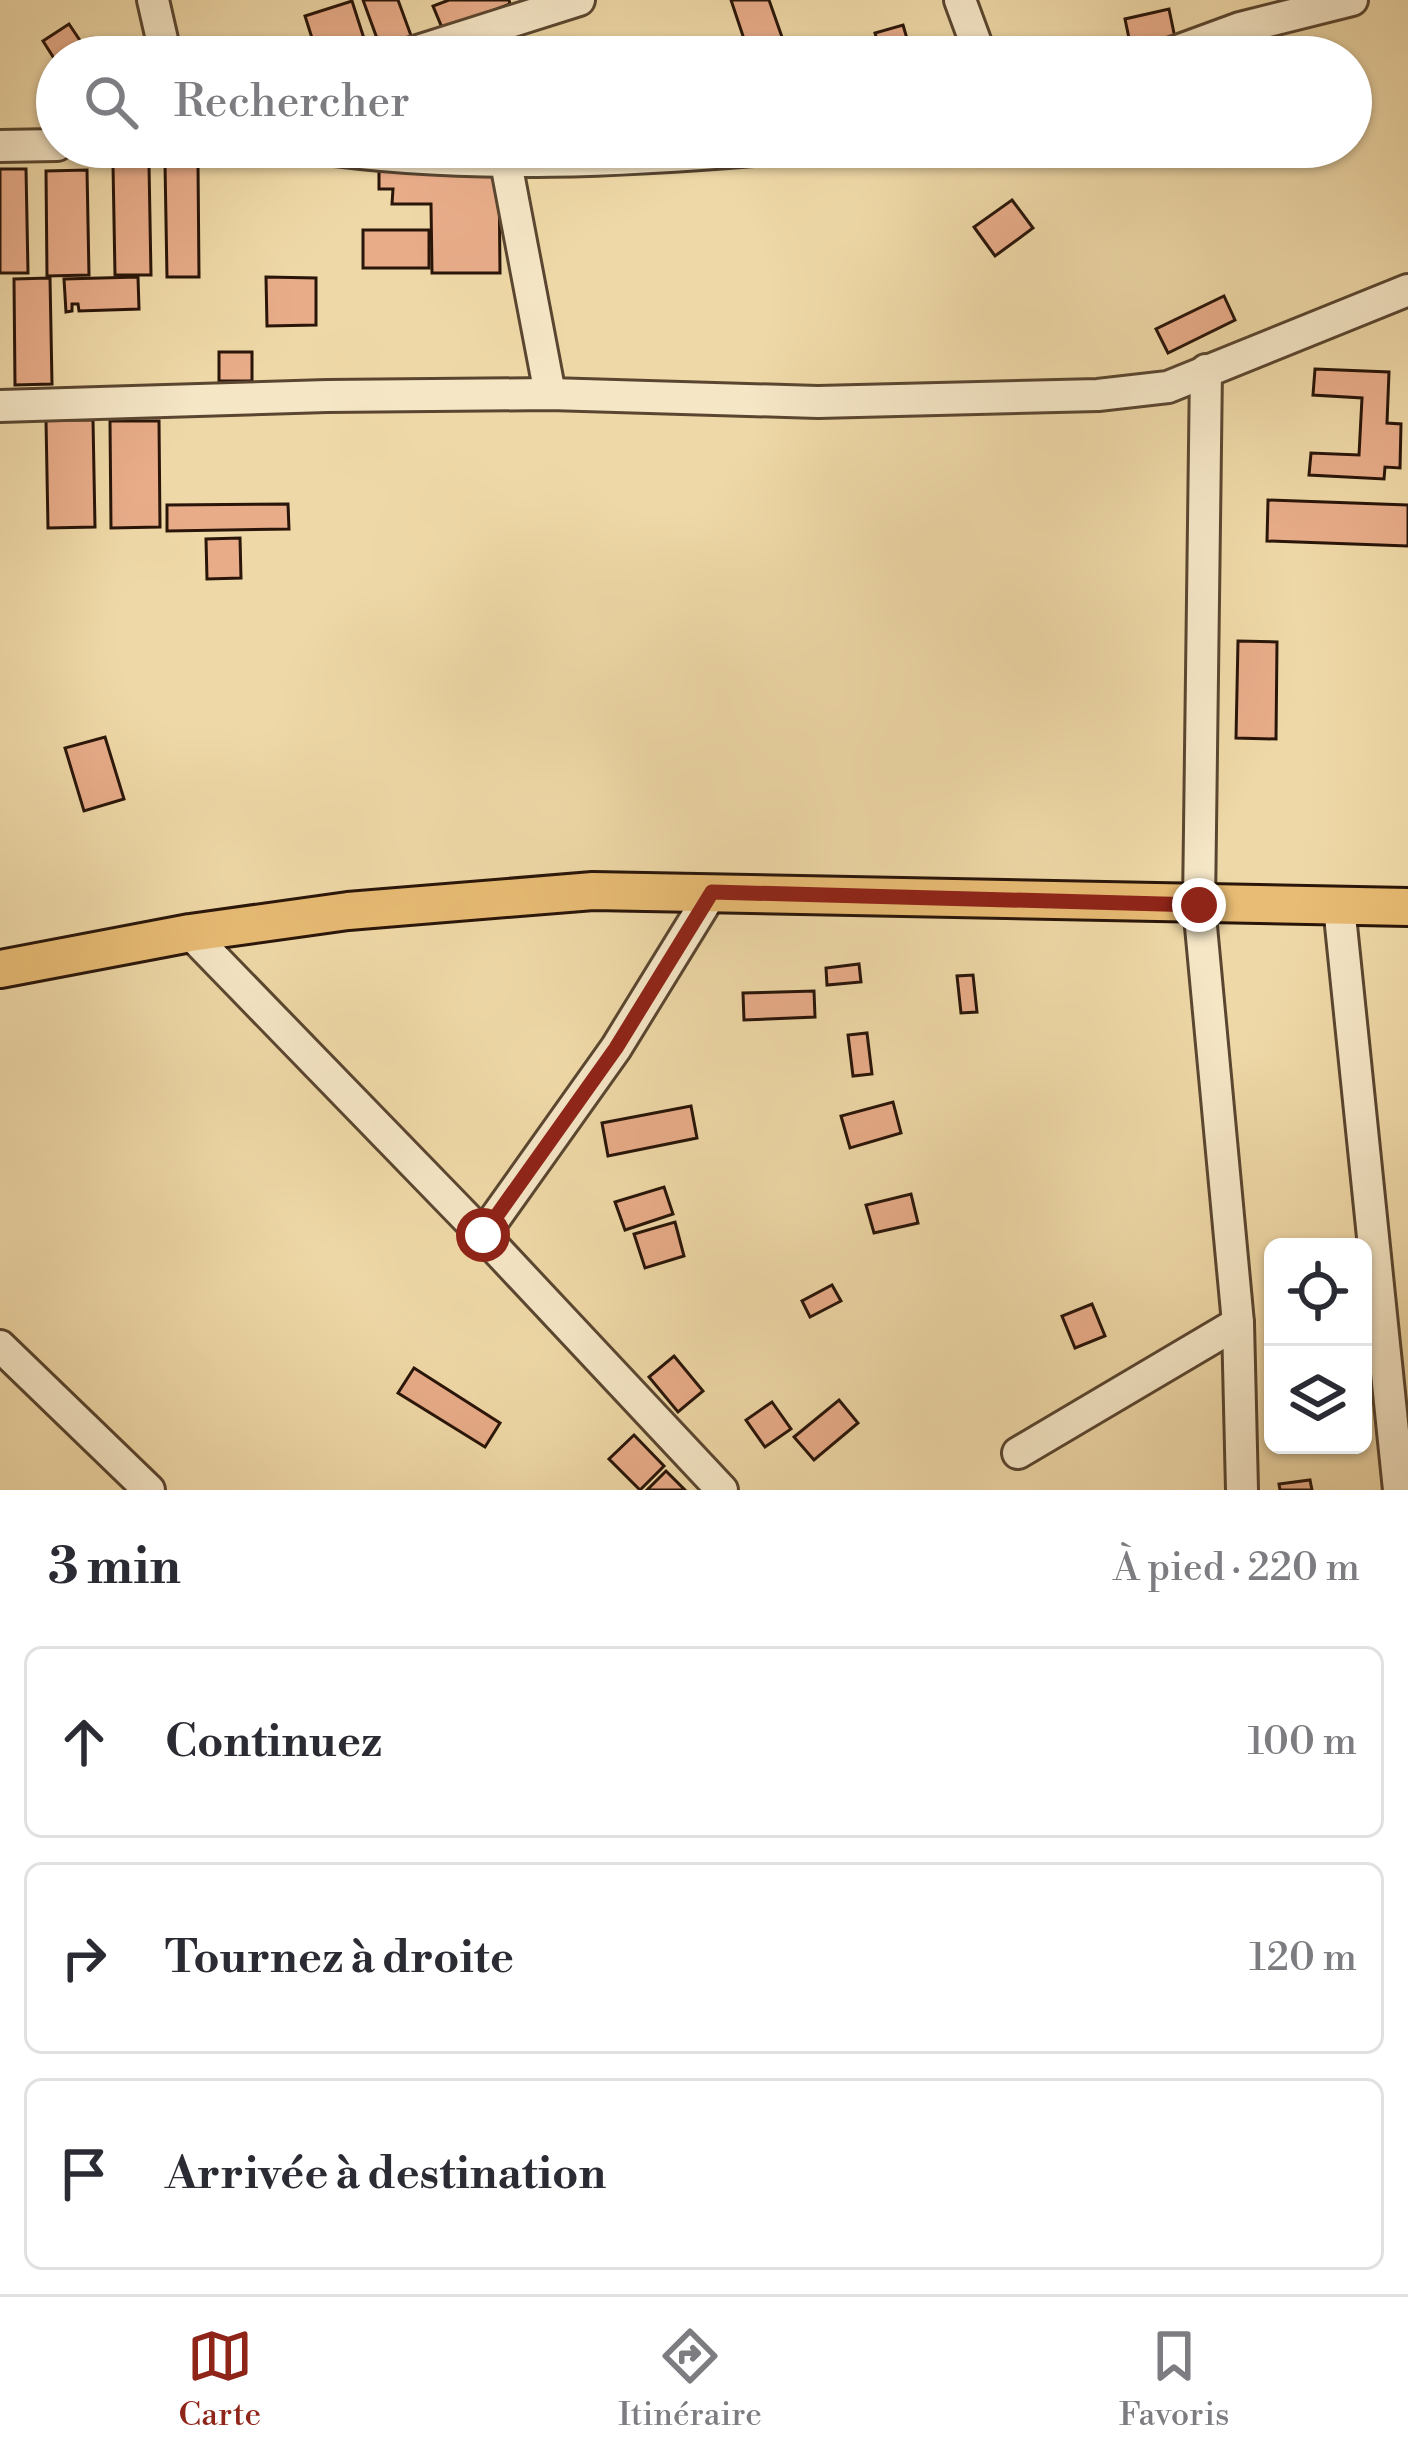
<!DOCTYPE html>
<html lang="fr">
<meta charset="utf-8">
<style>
:root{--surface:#fff;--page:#f2f2f3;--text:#2b2b33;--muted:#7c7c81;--line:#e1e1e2;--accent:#8f2418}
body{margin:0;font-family:"Libre Bodoni",serif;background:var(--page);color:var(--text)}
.controls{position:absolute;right:36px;bottom:36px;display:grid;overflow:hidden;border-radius:18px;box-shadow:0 3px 9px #0004}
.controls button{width:108px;height:108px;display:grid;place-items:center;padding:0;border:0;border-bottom:3px solid var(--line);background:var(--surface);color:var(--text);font:60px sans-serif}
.stop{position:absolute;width:36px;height:36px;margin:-27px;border:9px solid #8f2418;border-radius:50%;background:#fff}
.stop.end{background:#8f2418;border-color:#fff;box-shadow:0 3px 12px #0008}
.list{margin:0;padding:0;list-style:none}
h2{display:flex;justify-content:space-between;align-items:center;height:156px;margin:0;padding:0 48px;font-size:51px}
h2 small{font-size:39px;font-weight:400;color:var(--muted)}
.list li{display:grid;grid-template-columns:78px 1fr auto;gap:36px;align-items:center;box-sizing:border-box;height:192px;margin:0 24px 24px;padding:0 24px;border:3px solid var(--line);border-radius:18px}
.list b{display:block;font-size:45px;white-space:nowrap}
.list em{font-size:39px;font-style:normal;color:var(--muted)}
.icon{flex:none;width:66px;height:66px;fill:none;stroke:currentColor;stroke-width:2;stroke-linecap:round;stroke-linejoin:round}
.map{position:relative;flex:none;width:1408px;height:1490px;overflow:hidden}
.search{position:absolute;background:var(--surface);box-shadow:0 3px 9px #0004;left:36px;right:36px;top:36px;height:132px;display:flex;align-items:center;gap:30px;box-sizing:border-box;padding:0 42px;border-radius:66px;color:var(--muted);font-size:45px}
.sheet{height:804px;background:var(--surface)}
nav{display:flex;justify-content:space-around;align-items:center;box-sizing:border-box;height:168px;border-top:3px solid var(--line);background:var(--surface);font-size:33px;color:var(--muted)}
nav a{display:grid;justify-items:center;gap:6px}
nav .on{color:var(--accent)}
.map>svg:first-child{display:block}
.building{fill:#e8ac89;stroke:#291509;stroke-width:3}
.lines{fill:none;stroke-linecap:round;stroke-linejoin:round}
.minor-casing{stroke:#5a4630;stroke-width:36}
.major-casing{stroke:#291509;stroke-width:42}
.minor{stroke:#f5e6c6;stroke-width:30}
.major{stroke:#e8bc74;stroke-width:36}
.route{stroke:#8f2418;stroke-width:15}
</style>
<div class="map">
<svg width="1408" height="1490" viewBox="0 0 1408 1490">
<rect width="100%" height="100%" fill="#efd8a7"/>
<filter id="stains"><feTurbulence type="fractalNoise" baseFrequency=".00167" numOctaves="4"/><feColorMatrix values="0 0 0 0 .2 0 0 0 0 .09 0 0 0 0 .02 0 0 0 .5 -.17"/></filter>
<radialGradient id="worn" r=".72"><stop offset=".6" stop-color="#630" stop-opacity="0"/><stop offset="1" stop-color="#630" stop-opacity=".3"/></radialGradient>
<g class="building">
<polygon points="363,0 398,0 413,41 382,52"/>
<polygon points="449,0 509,0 510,4 443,30 433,6"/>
<polygon points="731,0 769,0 789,57 750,57"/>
<polygon points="352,1 368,51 351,57 318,57 305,16"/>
<polygon points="1169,9 1175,38 1131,48 1125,19"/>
<polygon points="69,24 91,57 57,57 57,63 43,41"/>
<polygon points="903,25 911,52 882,57 875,33"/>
<polygon points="830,48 833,57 800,57 799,55"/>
<polygon points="165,164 198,164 199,277 167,277"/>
<polygon points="113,165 149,165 151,275 115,275"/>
<polygon points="499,167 500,273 432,273 431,204 392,204 393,189 379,189 379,168"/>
<polygon points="0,169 26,169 28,273 0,273"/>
<polygon points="87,170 89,275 47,276 46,171"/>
<polygon points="1012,200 1033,228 995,256 974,227"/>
<rect x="363" y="230" width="66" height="38"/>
<polygon points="138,277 139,309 79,311 78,304 72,304 72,311 66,312 64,279"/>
<polygon points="266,277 316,278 316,325 267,326"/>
<polygon points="50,278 52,384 15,385 14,279"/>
<polygon points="1224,296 1235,320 1168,353 1156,329"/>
<rect x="219" y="352" width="33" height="29"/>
<polygon points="1315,369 1389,372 1387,423 1401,424 1400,468 1385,467 1384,479 1309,475 1311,453 1359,455 1362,398 1313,395"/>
<polygon points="46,420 93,420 95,527 48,528"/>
<polygon points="110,421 159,421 160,527 111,528"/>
<polygon points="1268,500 1408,505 1408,546 1267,541"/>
<polygon points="288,504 289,529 167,531 167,505"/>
<polygon points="240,538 241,578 207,579 206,539"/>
<polygon points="1238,641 1277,642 1276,739 1236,738"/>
<polygon points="105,737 124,799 84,811 65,748"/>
<polygon points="859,964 861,982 827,985 826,968"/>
<polygon points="973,975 977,1012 961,1013 957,976"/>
<polygon points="814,991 815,1017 744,1020 743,993"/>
<polygon points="867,1033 872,1074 853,1076 848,1035"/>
<polygon points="893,1102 901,1133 850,1148 841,1116"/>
<polygon points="691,1106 697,1138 608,1156 602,1123"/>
<polygon points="664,1187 673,1214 625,1230 615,1202"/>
<polygon points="911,1194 918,1223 874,1233 866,1205"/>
<polygon points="675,1222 684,1256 645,1268 634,1234"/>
<polygon points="832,1285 841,1301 810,1317 802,1301"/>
<polygon points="1092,1304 1105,1336 1075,1348 1062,1316"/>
<polygon points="674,1356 703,1391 678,1412 649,1377"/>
<polygon points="414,1368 500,1423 485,1447 398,1393"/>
<polygon points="839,1400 858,1423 814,1460 794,1437"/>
<polygon points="772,1402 791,1429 765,1447 746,1420"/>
<polygon points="634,1435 664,1466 640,1490 609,1459"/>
<polygon points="666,1471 685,1490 647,1490"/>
<polygon points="1310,1480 1312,1490 1280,1490 1279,1484"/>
</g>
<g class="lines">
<defs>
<g id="minor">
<polyline points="153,0 166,57"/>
<polyline points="960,0 981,57"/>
<polyline points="399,57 579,0"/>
<polyline points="1161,57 1240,28 1352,0"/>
<polyline points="0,146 57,145"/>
<path d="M312,147C470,170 631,161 790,147"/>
<polyline points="503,147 550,394"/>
<polyline points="1206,370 1199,905 1238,1323 1242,1490"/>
<polyline points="0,406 327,396 550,394 818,402 1098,395 1168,387 1408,290"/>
<polyline points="1339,906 1399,1490"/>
<polyline points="190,933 483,1235 722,1490"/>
<polyline points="483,1235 616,1048 712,892"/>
<polyline points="0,1346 149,1490"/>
<polyline points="1018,1453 1238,1323"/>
</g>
<polyline id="major" points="0,969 190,933 348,911 593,891 1408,907"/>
</defs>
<use href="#minor" class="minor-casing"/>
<use href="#major" class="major-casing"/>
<use href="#minor" class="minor"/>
<use href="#major" class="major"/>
</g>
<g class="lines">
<polyline class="route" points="483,1235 616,1048 712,892 1199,905"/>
</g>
<rect width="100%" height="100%" filter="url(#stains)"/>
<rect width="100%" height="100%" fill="url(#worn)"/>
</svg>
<div class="controls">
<button><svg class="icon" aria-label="locate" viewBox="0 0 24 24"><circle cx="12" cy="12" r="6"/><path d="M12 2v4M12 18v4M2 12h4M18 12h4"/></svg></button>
<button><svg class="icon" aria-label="layers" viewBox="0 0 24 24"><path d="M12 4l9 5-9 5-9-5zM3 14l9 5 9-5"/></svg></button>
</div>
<div class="stop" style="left:483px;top:1235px"></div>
<div class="stop end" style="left:1199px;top:905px"></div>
<div class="search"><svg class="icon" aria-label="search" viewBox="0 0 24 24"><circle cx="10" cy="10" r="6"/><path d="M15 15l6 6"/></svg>Rechercher</div>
</div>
<section class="sheet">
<h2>3 min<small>À pied · 220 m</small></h2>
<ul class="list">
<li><svg class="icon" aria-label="ahead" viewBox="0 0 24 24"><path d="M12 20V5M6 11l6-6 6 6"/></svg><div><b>Continuez</b></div><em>100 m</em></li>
<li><svg class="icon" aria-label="right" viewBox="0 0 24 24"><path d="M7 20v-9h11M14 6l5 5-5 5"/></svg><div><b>Tournez à droite</b></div><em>120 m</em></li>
<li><svg class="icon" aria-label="arrive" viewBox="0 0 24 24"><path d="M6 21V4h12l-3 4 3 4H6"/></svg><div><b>Arrivée à destination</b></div></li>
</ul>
</section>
<nav>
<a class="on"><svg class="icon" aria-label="map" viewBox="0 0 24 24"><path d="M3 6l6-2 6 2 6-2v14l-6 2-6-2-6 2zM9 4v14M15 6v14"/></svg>Carte</a>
<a><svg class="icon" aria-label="directions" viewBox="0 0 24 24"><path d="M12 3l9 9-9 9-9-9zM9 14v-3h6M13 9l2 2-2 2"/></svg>Itinéraire</a>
<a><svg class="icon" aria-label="saved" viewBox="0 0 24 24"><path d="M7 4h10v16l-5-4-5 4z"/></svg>Favoris</a>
</nav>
